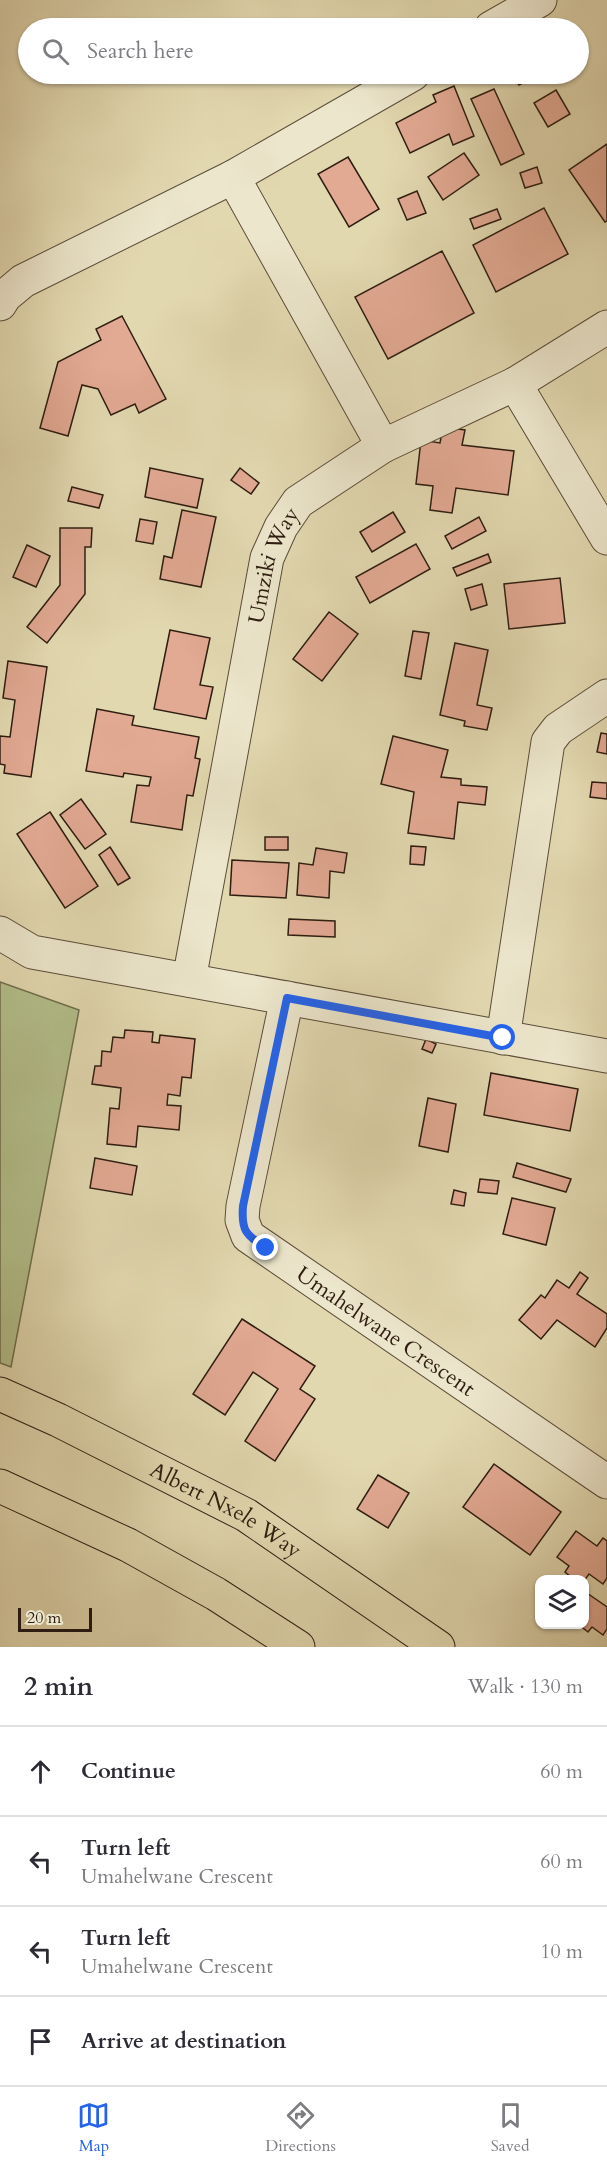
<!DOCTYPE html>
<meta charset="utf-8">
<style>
:root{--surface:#fff;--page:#f7f7f7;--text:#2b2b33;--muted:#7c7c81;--line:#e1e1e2;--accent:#2563eb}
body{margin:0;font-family:Cardo,serif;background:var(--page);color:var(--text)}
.controls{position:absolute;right:18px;bottom:18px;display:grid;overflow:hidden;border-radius:12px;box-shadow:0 2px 4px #0004}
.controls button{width:54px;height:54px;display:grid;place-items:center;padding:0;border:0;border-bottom:2px solid var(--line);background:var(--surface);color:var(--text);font:30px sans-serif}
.scale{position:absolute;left:18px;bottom:15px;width:74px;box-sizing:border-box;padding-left:6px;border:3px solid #2e1d10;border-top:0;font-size:16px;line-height:21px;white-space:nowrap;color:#2e1d10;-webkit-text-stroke:4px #ece6cc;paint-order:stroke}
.stop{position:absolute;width:18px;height:18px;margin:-14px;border:4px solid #2563eb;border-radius:50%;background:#fff}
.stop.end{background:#2563eb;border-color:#fff;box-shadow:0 2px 6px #0008}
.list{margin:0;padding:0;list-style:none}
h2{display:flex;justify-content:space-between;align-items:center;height:78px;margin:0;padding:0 24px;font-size:26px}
h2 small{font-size:20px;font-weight:400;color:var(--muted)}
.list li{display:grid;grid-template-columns:39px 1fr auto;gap:18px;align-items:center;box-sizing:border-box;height:90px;padding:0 24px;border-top:2px solid var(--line)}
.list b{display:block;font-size:22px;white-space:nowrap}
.list p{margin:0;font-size:20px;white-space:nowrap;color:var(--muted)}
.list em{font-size:20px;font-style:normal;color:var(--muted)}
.icon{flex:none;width:33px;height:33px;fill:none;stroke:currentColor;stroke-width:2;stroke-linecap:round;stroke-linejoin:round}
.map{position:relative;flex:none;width:607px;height:1647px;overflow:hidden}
.search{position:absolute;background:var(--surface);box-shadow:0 2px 4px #0004;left:18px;right:18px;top:18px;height:66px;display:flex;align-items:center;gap:15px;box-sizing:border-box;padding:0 21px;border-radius:33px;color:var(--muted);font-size:22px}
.sheet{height:438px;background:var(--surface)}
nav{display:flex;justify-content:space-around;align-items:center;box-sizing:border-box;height:84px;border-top:2px solid var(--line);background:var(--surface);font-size:16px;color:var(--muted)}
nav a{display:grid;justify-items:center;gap:3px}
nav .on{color:var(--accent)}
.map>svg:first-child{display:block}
.green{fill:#b3bf8b;stroke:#706e4e;stroke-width:1.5}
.building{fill:#e2a993;stroke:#2e1d10;stroke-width:1.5}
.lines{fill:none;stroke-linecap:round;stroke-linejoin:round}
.minor-casing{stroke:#5b4c38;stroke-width:35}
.major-casing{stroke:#2e1d10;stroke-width:35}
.minor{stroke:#ece6cc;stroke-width:33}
.major{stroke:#e2d8b0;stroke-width:33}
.route{stroke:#2563eb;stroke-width:8}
.labels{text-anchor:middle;stroke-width:6;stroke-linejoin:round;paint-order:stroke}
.street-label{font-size:22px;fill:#2e1d10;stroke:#ece6cc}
</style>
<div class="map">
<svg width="607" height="1647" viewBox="0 0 607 1647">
<rect width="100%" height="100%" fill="#e2d8b0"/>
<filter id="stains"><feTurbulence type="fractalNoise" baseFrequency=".00333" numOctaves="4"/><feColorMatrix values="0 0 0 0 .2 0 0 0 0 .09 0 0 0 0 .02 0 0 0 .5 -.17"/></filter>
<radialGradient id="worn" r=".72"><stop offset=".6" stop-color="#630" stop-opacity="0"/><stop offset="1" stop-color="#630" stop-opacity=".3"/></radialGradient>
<polygon class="green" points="0,982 79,1010 11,1367 0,1363"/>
<g class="building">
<polygon points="513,74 540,74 519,85"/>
<polygon points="454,86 474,136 453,145 449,134 410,153 396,123 436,102 433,95"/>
<polygon points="494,89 524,154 501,165 471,99"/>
<polygon points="556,90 570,114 548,127 534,103"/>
<polygon points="607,144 607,221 605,222 569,170"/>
<polygon points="464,153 479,175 443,200 428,177"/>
<polygon points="348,157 379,209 349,227 318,174"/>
<polygon points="537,167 542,183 525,188 520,173"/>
<polygon points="417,191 426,213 407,220 398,199"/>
<polygon points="544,208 568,254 496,292 473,245"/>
<polygon points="497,209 501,219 474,229 470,219"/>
<polygon points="442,251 474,313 388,359 355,297"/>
<polygon points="122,316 166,399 139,413 135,404 111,415 98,389 82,385 68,436 40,428 58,362 101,340 96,329"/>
<polygon points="443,427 465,430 462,445 514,451 508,495 456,488 452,513 430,510 433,486 416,484 421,440 440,443"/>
<polygon points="150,468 203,479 197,508 145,497"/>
<polygon points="240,468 259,483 251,494 231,480"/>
<polygon points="72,487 103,495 99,508 68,501"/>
<polygon points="182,510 216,517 201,587 160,579 164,556 172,558"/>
<polygon points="393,512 405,532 372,552 360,532"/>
<polygon points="479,517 486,531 452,549 445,536"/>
<polygon points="140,519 157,522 153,544 136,541"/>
<polygon points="60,528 92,528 91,547 85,547 85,594 47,643 27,627 60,585"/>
<polygon points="416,544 430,569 370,603 356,577"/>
<polygon points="27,545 50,556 36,587 13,577"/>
<polygon points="488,554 491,562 457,576 453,568"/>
<polygon points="560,578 565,623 509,629 504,584"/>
<polygon points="482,584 487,605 471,610 465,589"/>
<polygon points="329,612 358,634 322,681 293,659"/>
<polygon points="170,630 210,638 200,685 213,687 206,719 154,709"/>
<polygon points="413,631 429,633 421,679 405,676"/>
<polygon points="455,643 488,650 477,705 492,708 487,730 464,726 465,721 440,715"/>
<polygon points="8,661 47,667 31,777 4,773 5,765 0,764 0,736 10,737 15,700 3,698"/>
<polygon points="97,709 134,716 132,725 199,737 195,758 200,759 193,796 187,795 182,830 131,822 137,785 149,786 151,777 124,773 123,777 86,771"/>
<polygon points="601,733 607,734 607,754 597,752"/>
<polygon points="393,736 448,750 441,777 461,779 461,785 487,787 485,805 458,802 454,839 408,833 414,792 381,784"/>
<polygon points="592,782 607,783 607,799 590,797"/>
<polygon points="81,799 106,834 85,849 60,815"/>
<polygon points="50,812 98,886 65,908 17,834"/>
<rect x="265" y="837" width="23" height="13"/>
<polygon points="411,846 426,847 424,865 410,864"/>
<polygon points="110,847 130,878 118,885 99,855"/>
<polygon points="316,848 347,853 344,873 330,871 329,898 297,895 299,863 313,865"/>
<polygon points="232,860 289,863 286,898 230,895"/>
<polygon points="289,919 335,921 335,937 288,935"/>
<polygon points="125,1030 153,1032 152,1042 159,1043 160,1035 195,1039 191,1078 182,1077 180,1096 168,1094 167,1105 181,1106 179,1130 138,1126 136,1147 107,1144 110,1108 119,1109 121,1088 92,1084 95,1066 101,1066 102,1051 111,1052 113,1037 124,1038"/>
<polygon points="426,1039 436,1044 432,1053 422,1049"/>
<polygon points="491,1073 578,1089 570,1131 484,1115"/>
<polygon points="428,1098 456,1104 448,1152 419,1146"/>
<polygon points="95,1158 137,1166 132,1195 90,1188"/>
<polygon points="517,1163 571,1179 566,1192 513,1177"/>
<polygon points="480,1179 499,1181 497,1194 478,1192"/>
<polygon points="454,1190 466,1193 464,1206 451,1204"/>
<polygon points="512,1198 555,1208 546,1245 503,1234"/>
<polygon points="580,1272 588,1278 577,1294 607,1314 607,1328 595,1347 557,1320 541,1339 519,1320 541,1295 545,1298 557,1280 569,1288"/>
<polygon points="242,1319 315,1366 300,1389 315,1399 275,1461 245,1441 278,1389 253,1372 225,1415 193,1394"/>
<polygon points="494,1464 561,1512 530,1555 463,1507"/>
<polygon points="378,1475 409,1493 388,1528 357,1509"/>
<polygon points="576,1531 597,1546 603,1538 607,1541 607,1578 603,1584 589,1574 584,1581 575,1580 565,1572 569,1566 557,1557"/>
<polygon points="584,1591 607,1607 607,1629 603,1635 592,1627 588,1632 578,1624 584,1624"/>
</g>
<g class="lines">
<defs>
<g id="minor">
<polyline points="491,28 540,0"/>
<polyline points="233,177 383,446"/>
<polyline points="0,304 5,296 23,281 233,177 413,74"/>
<polyline points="515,384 607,538"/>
<polyline points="0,933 32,952 607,1056"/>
<path id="s1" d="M189,980L267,558L281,527L298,502L383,446L515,384L607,327"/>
<path id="s2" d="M287,998L243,1206L242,1220L248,1236L607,1482"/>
<polyline points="503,1038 548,742 558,729 607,696"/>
</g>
<g id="major">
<path id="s3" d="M0,1394L58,1420L246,1515L438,1647"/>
<polyline points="0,1486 128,1545 216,1594 298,1647"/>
</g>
</defs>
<use href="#minor" class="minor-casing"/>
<use href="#major" class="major-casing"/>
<use href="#minor" class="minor"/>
<use href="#major" class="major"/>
</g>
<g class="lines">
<path class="route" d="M266,1248C246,1235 241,1231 243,1206L287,998L503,1038"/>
</g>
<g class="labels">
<g class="street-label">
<text dy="8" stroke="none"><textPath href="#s1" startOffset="424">Umziki Way</textPath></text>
<text dy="8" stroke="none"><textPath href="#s2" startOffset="411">Umahelwane Crescent</textPath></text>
<text dy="8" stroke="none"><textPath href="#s3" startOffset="254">Albert Nxele Way</textPath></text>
</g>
</g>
<rect width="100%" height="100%" filter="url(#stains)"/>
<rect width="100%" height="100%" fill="url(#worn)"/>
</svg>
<div class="controls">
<button><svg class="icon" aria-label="layers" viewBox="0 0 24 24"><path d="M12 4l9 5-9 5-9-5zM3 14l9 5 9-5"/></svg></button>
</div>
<div class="scale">20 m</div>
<div class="stop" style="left:503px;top:1038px"></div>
<div class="stop end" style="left:266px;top:1248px"></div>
<div class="search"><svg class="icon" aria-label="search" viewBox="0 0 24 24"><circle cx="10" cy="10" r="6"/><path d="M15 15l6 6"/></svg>Search here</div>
</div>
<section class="sheet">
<h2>2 min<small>Walk · 130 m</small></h2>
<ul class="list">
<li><svg class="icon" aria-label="ahead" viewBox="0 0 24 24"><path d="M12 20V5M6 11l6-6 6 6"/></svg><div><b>Continue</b></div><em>60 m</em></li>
<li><svg class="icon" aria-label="left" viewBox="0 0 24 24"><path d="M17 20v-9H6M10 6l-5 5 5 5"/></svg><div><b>Turn left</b><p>Umahelwane Crescent</p></div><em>60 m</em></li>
<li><svg class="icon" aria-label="left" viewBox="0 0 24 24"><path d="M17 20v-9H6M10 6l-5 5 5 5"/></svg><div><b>Turn left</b><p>Umahelwane Crescent</p></div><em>10 m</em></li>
<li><svg class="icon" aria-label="arrive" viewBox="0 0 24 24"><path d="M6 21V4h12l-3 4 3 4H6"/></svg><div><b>Arrive at destination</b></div></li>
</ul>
</section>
<nav>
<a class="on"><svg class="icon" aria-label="map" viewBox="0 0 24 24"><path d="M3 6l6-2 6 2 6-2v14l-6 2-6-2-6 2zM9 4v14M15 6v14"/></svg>Map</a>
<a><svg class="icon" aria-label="directions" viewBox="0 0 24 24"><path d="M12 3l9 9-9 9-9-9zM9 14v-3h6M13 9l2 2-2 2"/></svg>Directions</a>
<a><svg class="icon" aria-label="saved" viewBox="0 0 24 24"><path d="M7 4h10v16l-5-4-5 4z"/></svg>Saved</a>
</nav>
